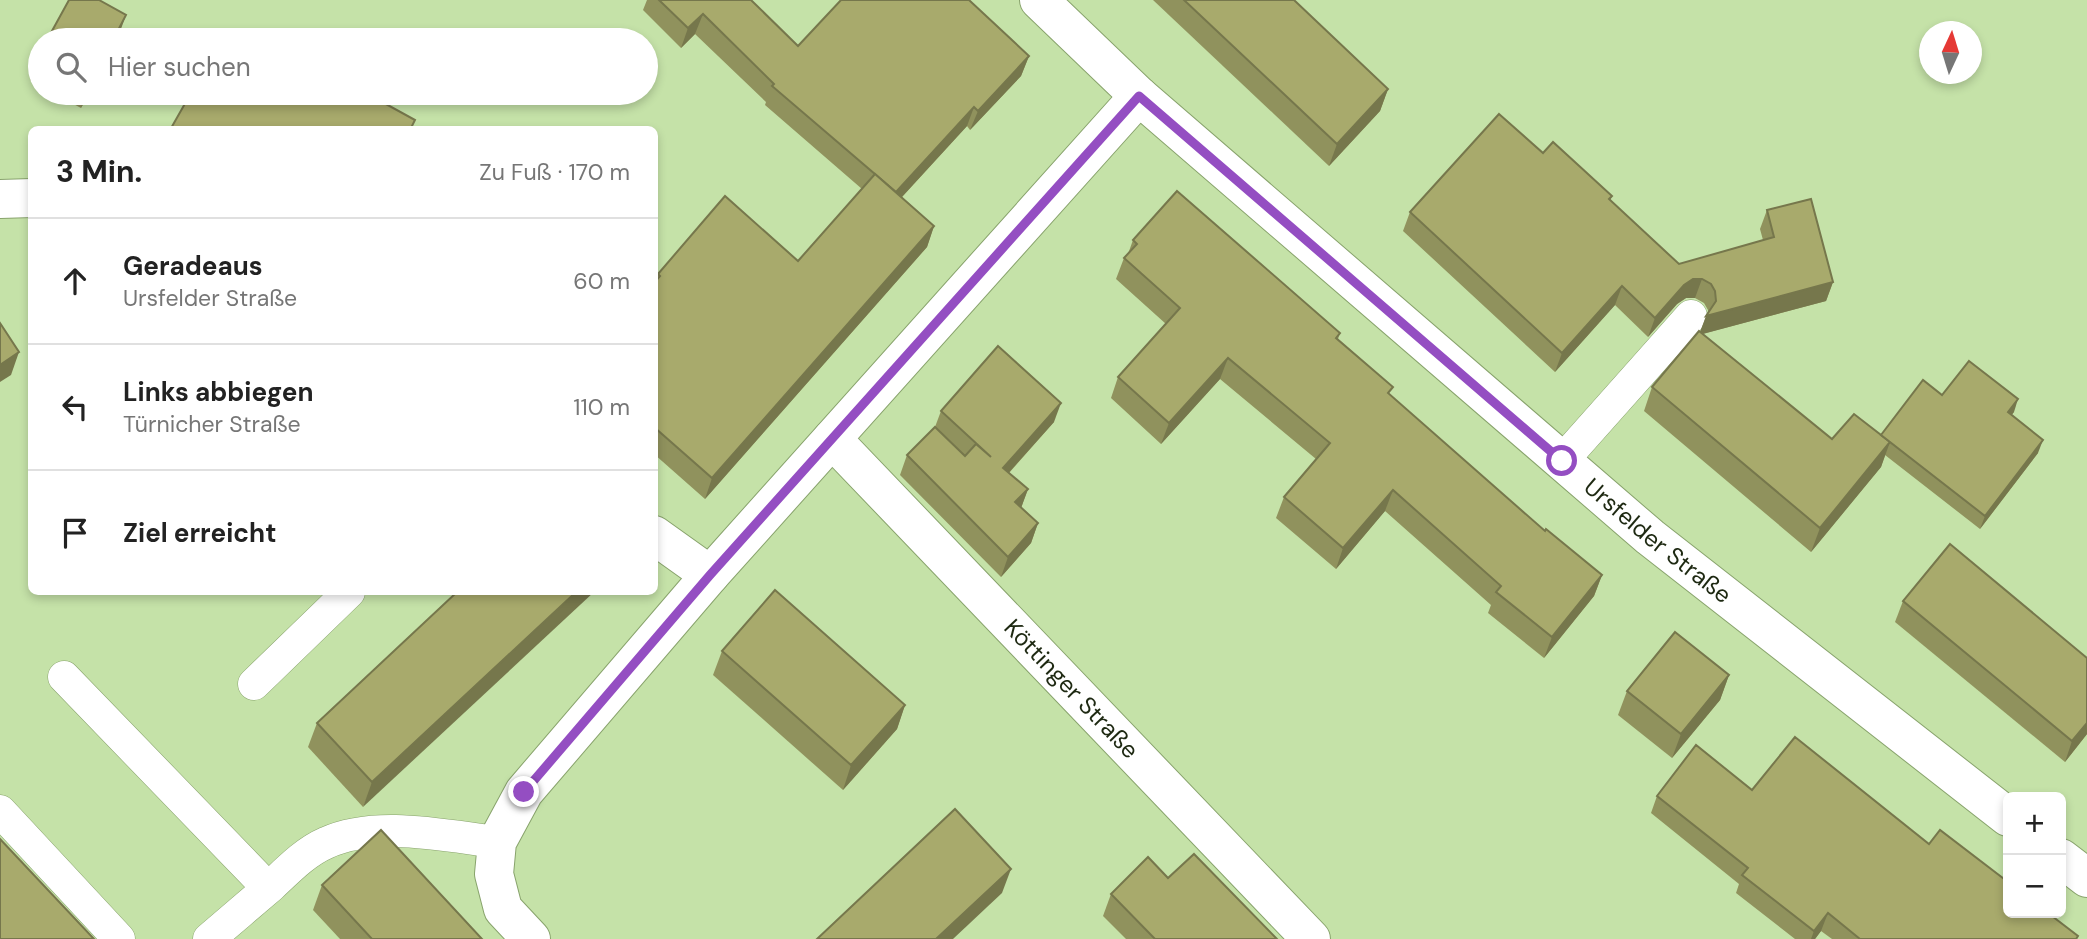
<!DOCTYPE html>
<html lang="de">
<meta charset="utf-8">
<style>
:root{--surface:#fff;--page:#f6f6f6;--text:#222;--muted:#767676;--line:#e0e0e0}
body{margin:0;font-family:"DM Sans",sans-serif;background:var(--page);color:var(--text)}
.controls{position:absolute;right:21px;bottom:21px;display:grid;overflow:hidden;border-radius:10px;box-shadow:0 4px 10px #0003}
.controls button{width:63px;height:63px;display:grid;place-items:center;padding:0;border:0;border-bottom:2px solid var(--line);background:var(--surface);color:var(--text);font:35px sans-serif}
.compass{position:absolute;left:1919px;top:21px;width:63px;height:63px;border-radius:50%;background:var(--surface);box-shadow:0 4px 10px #0003;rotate:4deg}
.stop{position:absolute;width:21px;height:21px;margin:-16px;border:5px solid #944ec2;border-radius:50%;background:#fff}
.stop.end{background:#944ec2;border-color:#fff;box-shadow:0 2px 7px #0008}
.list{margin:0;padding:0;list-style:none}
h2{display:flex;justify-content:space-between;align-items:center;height:91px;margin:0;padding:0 28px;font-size:30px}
h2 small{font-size:23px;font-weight:400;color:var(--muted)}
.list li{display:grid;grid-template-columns:46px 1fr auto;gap:21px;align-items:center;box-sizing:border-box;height:126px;padding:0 28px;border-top:2px solid var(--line)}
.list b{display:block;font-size:26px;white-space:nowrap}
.list p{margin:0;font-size:23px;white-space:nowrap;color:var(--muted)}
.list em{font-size:23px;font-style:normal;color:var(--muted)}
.icon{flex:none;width:38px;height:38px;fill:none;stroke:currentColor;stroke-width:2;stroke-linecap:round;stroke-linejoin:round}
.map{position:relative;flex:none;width:2087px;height:939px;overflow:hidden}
.search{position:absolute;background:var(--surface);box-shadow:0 4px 10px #0003;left:28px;top:28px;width:630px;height:77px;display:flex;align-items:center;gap:18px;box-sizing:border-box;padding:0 24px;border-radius:38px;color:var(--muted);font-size:26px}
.panel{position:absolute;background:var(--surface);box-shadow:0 4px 10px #0003;left:28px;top:126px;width:630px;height:469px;border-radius:10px}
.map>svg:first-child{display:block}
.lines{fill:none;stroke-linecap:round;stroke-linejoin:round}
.lane-casing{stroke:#88a36c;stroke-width:33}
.street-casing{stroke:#88a36c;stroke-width:40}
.lane{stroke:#fff;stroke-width:32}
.street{stroke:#fff;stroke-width:38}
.wall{fill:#90925d}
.shaded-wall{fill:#76774c}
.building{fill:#a8aa6c;stroke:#76774c;stroke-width:2}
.route{stroke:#944ec2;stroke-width:9}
.labels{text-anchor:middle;stroke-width:7;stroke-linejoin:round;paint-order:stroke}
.street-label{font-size:24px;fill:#1e2912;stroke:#c5e2a8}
</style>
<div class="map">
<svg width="2087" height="939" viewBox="0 0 2087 939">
<rect width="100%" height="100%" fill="#c5e2a8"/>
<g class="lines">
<defs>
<g id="lane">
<polyline points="1562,461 1691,316"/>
<polyline points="64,677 268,888"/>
<polyline points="254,684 349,592"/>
<polyline points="0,811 119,939"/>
<path d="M209,939C230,921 250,904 271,886C287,871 305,852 326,843C375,820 446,836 497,842"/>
</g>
<g id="street">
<path id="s1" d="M1039,0L1139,96L1650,537L2008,817"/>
<polyline points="0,199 32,198"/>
<path id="s2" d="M832,439L1311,939"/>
<polyline points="654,535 710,575"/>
<polyline points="2061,858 2087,878"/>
<polyline points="531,939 503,909 494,874 497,842 524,792 710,575 1139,96"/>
</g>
</defs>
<use href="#lane" class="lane-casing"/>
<use href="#street" class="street-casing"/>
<use href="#lane" class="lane"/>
<use href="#street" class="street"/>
</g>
<g class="wall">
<polygon points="647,0 751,0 798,46 1029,56 1021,76 970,130 967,126 902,197 934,226 927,247 705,499 654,454 654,283 658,274 798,261 862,189 765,105 766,102 695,34 681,48 643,10"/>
<polygon points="1153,0 1294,0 1388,89 1380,111 1329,166"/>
<polygon points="40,53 40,86 30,80"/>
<polygon points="53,93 89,93 81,108"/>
<polygon points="1543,153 1612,196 1610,201 1679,264 1763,240 1760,229 1767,210 1833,282 1826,301 1702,334 1832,439 1881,435 1942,395 2014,412 2011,415 2038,453 1980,529 1885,455 1881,467 1811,552 1644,411 1652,387 1700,332 1708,312 1708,310 1704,303 1695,298 1686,298 1677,304 1648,337 1615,305 1555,372 1403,231 1410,212"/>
<polygon points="1133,240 1340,333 1338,339 1390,395 1545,531 1602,575 1594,596 1544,658 1488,613 1491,605 1385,511 1336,569 1276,518 1284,497 1316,459 1220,379 1161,444 1111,398 1118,377 1166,324 1116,279 1124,258 1128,254"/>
<polygon points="941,411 1054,422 1009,473 1028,489 1021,508 1038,523 1031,543 1001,577 900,475 907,455 935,427"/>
<polygon points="457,592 363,807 308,747 317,723"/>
<polygon points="1903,601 2087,734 2065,762 1895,622"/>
<polygon points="722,651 905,705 897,729 843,790 713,675"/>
<polygon points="1729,675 1720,700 1672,758 1618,715 1627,691"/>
<polygon points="1752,790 1929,844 2078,936 2077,939 1832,939 1821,931 1815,939 1795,939 1736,893 1739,884 1651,813 1657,796"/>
<polygon points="1168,878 1277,939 1126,939 1103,916 1111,894"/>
<polygon points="322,885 482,939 340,939 313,910"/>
</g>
<g class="shaded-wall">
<polygon points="703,14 695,34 681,48 688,28"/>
<polygon points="126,15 117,40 113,40"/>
<polygon points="1029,56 1021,76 970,130 978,111"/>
<polygon points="1388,89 1380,111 1329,166 1337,144"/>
<polygon points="86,93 89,93 81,108"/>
<polygon points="974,107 967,126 889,211 896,192"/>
<polygon points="934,226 927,247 705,499 712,478"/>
<polygon points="1693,279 1702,279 1695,298 1686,298 1677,304 1648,337 1655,318 1684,285"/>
<polygon points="1833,282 1826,301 1699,335 1706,316"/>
<polygon points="1622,286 1615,305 1555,372 1562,353"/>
<polygon points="19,352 11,375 0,382 0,365"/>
<polygon points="1228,358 1220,379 1161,444 1169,423"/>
<polygon points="2018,399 2014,412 2003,426 2008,412"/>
<polygon points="1061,403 1054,422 996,487 1003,468"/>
<polygon points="2043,440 2038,453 1980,529 1985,516"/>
<polygon points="1890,442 1881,467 1811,552 1820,528"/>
<polygon points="1028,489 1021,508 1015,502"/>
<polygon points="1393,490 1385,511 1336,569 1343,548"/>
<polygon points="1038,523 1031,543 1001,577 1008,557"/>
<polygon points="1602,575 1594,596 1544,658 1552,637"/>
<polygon points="576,592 594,592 363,807 372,782"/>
<polygon points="1729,675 1720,700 1672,758 1681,734"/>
<polygon points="905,705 897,729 843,790 851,765"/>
<polygon points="2087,723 2087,734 2065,762 2072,741"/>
<polygon points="1011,869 1002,893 953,939 936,939"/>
<polygon points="1828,913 1821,931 1815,939 1811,939 1814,931"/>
</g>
<g class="building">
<polygon points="69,0 99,0 126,15 113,40 47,40"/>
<polygon points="659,0 751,0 798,46 841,0 969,0 1029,56 978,111 974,107 896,192 772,86 774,84 703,14 688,28"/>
<polygon points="1184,0 1294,0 1388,89 1337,144"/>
<polygon points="277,32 291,40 273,40"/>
<polygon points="225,34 236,40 222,40"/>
<polygon points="191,93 366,93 415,120 410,130 170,130"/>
<polygon points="1499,114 1543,153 1553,142 1612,196 1609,199 1679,264 1774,237 1767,210 1811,199 1833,282 1706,316 1716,301 1715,291 1711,284 1702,279 1693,279 1684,285 1655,318 1622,286 1562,353 1410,212"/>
<polygon points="875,174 934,226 712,478 654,427 654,283 660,276 658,274 725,196 798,261"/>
<polygon points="1177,191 1340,333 1336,338 1393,387 1388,393 1545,531 1546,529 1602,575 1552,637 1496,592 1501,586 1393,490 1343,548 1284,497 1330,443 1228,358 1169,423 1118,377 1180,308 1124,258 1137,244 1133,240"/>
<polygon points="0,323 19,352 0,365"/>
<polygon points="1699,331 1832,439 1854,414 1890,442 1820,528 1652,387"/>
<polygon points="998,346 1061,403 1003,468 1028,489 1015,502 1038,523 1008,557 907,455 935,427 965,456 976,444 991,457 941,411"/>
<polygon points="1969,361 2018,399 2008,412 2043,440 1985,516 1881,435 1923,380 1942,395"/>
<polygon points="1950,544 2087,658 2087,723 2072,741 1903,601"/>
<polygon points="775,590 905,705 851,765 722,651"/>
<polygon points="457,592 576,592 372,782 317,723"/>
<polygon points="1675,632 1729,675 1681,734 1627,691"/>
<polygon points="1795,737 1929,844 1940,830 2008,882 2008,913 2048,913 2078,936 2076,939 1860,939 1828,913 1814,931 1742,875 1748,868 1657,796 1696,745 1752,790"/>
<polygon points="955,809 1011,869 936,939 817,939"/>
<polygon points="381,830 482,939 372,939 322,885"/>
<polygon points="0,839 94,939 0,939"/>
<polygon points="1194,854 1277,939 1155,939 1111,894 1148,857 1168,878"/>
</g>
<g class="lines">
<polyline class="route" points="524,792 710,575 1139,96 1562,461"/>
</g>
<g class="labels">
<g class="street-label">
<text dy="8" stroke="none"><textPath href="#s1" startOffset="822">Ursfelder Straße</textPath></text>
<text dy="8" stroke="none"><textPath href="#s2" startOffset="346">Köttinger Straße</textPath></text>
</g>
</g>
</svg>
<div class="controls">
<button>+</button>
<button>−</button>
</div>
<svg class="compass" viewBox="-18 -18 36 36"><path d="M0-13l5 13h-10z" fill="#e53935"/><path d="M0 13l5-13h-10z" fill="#767676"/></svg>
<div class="stop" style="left:1562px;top:461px"></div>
<div class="stop end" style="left:524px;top:792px"></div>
<div class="search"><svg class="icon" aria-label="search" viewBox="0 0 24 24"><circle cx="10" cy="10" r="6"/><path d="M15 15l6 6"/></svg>Hier suchen</div>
<section class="panel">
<h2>3 Min.<small>Zu Fuß · 170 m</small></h2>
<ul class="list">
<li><svg class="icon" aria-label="ahead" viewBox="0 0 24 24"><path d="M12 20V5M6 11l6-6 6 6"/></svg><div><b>Geradeaus</b><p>Ursfelder Straße</p></div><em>60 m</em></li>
<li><svg class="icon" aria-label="left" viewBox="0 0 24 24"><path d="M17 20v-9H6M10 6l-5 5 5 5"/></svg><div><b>Links abbiegen</b><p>Türnicher Straße</p></div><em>110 m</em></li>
<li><svg class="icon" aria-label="arrive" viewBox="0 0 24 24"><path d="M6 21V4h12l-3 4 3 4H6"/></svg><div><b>Ziel erreicht</b></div></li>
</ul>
</section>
</div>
